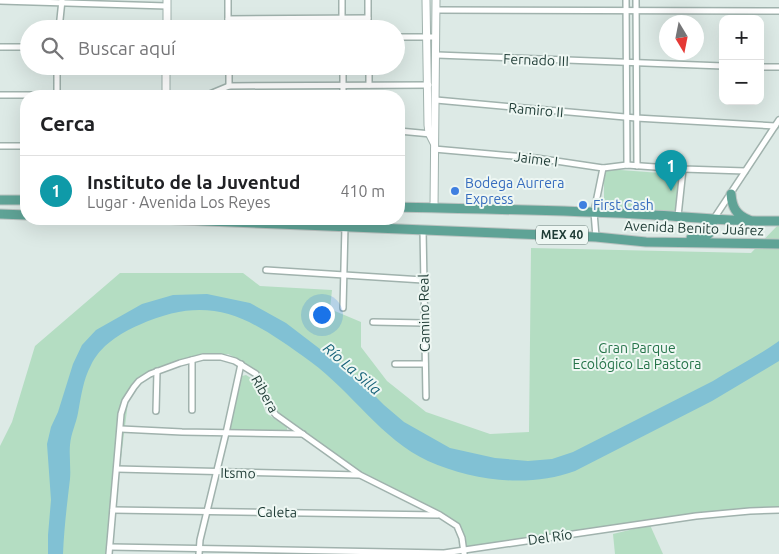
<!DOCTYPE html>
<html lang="es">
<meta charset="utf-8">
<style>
:root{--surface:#fff;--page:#f6f6f6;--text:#202124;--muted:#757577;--line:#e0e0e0;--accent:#111827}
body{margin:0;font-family:Ubuntu,sans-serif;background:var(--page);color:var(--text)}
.controls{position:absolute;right:15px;top:15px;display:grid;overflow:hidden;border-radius:10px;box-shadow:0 5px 20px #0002}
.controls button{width:45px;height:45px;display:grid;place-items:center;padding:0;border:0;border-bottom:1px solid var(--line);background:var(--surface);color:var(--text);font:25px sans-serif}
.compass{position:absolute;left:659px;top:15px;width:45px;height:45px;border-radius:50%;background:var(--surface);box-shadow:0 5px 20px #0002;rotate:170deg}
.you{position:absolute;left:321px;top:314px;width:18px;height:18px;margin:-12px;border:4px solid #fff;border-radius:50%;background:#1a73e8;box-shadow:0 0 0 8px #1a73e833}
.badge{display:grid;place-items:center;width:32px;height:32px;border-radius:50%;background:var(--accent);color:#fff;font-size:16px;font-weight:700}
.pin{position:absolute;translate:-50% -41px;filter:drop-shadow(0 1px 2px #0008)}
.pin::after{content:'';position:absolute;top:26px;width:18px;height:15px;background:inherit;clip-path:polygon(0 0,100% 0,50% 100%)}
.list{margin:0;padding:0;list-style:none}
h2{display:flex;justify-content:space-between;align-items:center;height:65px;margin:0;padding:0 20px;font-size:21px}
h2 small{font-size:16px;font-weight:400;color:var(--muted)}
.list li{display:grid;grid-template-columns:32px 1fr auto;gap:15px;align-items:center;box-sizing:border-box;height:70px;padding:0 20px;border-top:1px solid var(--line)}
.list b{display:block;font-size:19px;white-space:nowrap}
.list p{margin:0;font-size:16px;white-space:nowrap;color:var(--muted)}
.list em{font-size:16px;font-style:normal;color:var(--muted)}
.icon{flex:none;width:28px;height:28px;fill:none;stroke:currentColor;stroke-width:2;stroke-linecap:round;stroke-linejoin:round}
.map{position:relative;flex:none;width:779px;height:554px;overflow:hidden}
.search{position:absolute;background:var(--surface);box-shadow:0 5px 20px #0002;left:20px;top:20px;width:385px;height:55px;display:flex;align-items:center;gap:12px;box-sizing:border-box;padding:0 18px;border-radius:28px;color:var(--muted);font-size:19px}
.panel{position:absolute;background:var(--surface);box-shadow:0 5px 20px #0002;left:20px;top:90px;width:385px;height:135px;border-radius:20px}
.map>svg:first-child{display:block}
.green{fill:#b4ddc2}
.water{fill:#81c1d4}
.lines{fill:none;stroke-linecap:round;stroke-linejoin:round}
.minor-casing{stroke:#a0b2ad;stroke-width:8}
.tertiary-casing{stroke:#a0b2ad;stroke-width:9}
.primary-casing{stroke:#bcc4c2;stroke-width:11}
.minor{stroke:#fff;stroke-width:5}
.tertiary{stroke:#fff;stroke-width:7}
.primary{stroke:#5fa396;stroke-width:9}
.shop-dot{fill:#3f7fe0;stroke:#eef7f3;stroke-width:2}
.labels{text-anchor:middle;stroke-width:4;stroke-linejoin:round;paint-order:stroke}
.shield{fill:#eef7f3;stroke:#5c736e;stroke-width:1}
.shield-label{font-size:12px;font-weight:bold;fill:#1e3b35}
.street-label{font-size:14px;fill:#1e3b35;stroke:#eef7f3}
.shop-label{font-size:14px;fill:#366cbe;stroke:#eef7f3;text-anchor:start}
.park-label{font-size:14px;fill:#26744a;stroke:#eef7f3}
.water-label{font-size:15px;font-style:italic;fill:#166279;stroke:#eef7f3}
</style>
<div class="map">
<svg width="779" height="554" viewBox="0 0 779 554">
<rect width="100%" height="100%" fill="#ddeae6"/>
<g class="green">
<polygon points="607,169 674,174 680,180 677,215 604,211 604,172"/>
<polygon points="779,224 779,510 750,511 464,551 457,526 374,483 276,415 259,379 236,358 228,354 192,360 144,378 129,394 109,554 0,554 0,446 12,422 35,346 120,273 243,273 260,286 332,290 330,309 361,322 361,347 387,381 426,412 490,434 529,432 531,248 751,253"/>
<polygon points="246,375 254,380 266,413 287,427 287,431 233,431 230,428 242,376"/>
<polygon points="650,525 663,554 615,554 613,534"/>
</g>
<path class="water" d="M207,294L250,303L286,323L354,375L384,405L404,422L450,448L495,458L528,461L552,459L573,452L713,381C735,367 758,356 779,341V361L712,401L575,471C529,488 473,481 428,461C381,439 352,392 311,362C250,318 213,292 139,325C120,333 100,346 91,365C83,380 81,397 78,413C76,424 71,433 70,445C69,456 71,468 70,479C67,504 64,529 63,554H48V535L51,500L47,444L51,427L58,412L73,364L82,345L96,330L142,304L173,295Z"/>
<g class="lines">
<defs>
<g id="minor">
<polyline points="228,0 228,29"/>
<polyline points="342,0 342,29"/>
<polyline points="368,0 368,29"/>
<polyline points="626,0 627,165"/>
<polyline points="636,0 637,166"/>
<polyline points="0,1 167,6"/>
<polyline points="436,10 779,11"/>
<polyline points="228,19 368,18"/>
<polyline points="59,29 62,0"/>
<polyline points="396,37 436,37"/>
<polyline points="0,47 29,47"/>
<polyline points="437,55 723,66"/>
<polyline points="57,66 57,96"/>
<polyline points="229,66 229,86"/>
<polyline points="343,66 343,96"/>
<polyline points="369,66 369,85"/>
<polyline points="760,67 779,67"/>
<polyline points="0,95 97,95"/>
<polyline points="132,95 164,96"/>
<polyline points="205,96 229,86 429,85"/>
<polyline points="436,100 636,118 775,126"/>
<polyline points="399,131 431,134"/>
<polyline points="0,146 26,146"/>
<polyline points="434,149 536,158 603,168 627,165 683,169 745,171"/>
<polyline points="678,216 683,169"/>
<polyline points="713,220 779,120"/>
<polyline points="423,229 426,397"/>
<polyline points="596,237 594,212 603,168"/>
<polyline points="266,270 423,280"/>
<polyline points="343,308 345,226"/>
<polyline points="373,322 424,323"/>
<polyline points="395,364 425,364"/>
<polyline points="192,410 192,360"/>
<polyline points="156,411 157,371"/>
<polyline points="121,429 182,432 303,434"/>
<polyline points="117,469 359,475"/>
<polyline points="113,510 438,515"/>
<polyline points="110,547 444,553 696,516 750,511 779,510"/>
<polyline points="109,554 121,414 125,401 134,387 139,381 150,374 180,363 203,357 221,357 235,361 256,374 270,408 276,415 360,475 440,515 457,526 462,538 464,553"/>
<polyline points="199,554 200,540 226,433 241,364"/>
</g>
<g id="tertiary">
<polyline points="426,0 428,125 429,133 434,143"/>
<polyline points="167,29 167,0"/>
<polyline points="166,96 166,66"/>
<polyline points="434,208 436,0"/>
</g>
<g id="primary">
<path d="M731,194C732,207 736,215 749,220"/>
<polyline points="0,200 26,200"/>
<path d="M399,207C477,209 556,210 635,214C683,216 731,222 779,221"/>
<polyline points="0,214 26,215"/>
<polyline points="158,219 596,237 646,242 779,244"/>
<path d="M691,238C707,237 712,237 713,220"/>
</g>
</defs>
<use href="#minor" class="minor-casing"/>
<use href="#tertiary" class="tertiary-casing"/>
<use href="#primary" class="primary-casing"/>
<use href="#minor" class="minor"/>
<use href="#tertiary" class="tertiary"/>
<use href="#primary" class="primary"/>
</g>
<g class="shop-dot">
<circle cx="455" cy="191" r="5"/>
<circle cx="583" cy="205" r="5"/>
</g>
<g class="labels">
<rect class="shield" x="536" y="225.5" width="52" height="19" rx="4"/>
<g class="shield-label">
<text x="562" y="239">MEX 40</text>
</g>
<g class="street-label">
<text transform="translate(536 60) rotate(2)" y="5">Fernado III</text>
<text transform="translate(536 110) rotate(5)" y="5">Ramiro II</text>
<text transform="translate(536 159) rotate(7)" y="5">Jaime I</text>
<text transform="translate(694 228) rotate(2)" y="5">Avenida Benito Juárez</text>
<text transform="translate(424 313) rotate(-91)" y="5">Camino Real</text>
<text transform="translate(265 394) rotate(61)" y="5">Ribera</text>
<text transform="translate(238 473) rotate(1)" y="5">Itsmo</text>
<text transform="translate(277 512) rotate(1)" y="5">Caleta</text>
<text transform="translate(550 537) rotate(-8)" y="5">Del Río</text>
</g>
<g class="shop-label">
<text x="465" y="188">Bodega Aurrera<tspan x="465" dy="16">Express</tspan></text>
<text x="593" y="210">First Cash</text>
</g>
<g class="park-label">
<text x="637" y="353">Gran Parque<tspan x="637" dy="16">Ecológico La Pastora</tspan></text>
</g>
<g class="water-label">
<text transform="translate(352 369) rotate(41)" y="5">Río La Silla</text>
</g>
</g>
</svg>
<div class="controls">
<button>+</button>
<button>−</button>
</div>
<svg class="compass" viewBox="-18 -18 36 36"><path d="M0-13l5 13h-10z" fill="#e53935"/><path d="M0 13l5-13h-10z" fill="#757577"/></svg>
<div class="you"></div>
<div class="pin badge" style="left:671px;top:191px;background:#0f9aa8">1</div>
<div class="search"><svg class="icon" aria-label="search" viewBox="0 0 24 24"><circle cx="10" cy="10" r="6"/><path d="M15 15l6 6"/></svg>Buscar aquí</div>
<section class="panel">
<h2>Cerca<small></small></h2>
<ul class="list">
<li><span class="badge" style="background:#0f9aa8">1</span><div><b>Instituto de la Juventud</b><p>Lugar · Avenida Los Reyes</p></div><em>410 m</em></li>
</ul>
</section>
</div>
